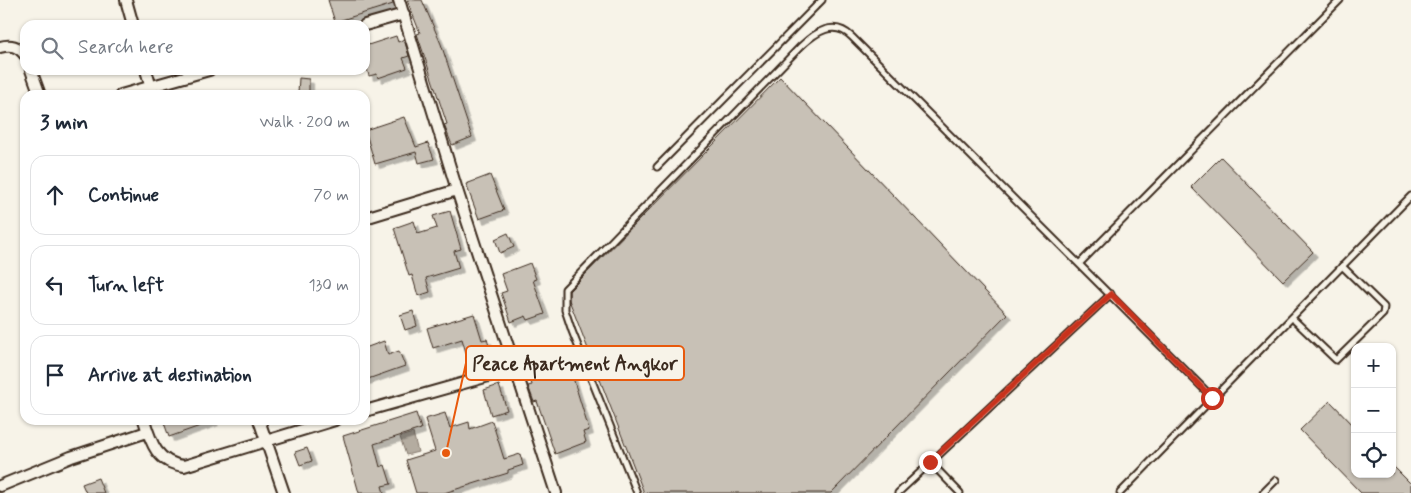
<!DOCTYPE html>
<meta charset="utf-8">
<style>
:root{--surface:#fff;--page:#f2f2f3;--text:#1f2937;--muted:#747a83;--line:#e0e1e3}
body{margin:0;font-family:Mynerve,sans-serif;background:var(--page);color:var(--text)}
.controls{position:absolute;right:15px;bottom:15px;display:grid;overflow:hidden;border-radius:10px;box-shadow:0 1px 4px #0004}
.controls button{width:45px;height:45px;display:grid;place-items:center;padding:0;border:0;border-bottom:1px solid var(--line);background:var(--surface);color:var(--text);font:25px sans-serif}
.stop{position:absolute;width:15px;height:15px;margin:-11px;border:4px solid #c8321e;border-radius:50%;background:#fff}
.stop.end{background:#c8321e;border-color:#fff;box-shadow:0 1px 5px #0008}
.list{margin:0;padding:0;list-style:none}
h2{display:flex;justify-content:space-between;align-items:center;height:65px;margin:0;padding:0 20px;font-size:21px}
h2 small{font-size:16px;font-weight:400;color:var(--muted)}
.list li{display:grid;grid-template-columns:32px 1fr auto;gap:15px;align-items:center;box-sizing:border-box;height:80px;margin:0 10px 10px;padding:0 10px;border:1px solid var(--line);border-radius:15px}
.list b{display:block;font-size:19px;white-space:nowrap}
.list em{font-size:16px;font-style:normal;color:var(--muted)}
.icon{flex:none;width:28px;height:28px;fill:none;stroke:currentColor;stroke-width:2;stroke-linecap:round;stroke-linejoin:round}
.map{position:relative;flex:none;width:1411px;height:493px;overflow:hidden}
.search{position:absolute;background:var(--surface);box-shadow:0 1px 4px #0004;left:20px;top:20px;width:350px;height:55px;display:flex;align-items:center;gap:12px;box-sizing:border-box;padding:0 18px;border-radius:15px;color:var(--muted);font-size:19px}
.panel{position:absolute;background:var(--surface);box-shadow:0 1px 4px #0004;left:20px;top:90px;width:350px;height:335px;border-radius:15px}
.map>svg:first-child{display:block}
.water{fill:#b4aca0;stroke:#84786c}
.building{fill:#c8c1b6;stroke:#3b2a1e;filter:url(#shadow)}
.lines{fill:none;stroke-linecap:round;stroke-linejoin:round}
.lane-casing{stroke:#3b2a1e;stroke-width:9}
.street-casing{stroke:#3b2a1e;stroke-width:14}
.lane{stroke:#f7f3e8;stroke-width:5}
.street{stroke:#f7f3e8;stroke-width:10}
.route{stroke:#c8321e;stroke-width:6}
.leader{fill:none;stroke:#e8590c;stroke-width:2}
.callout-dot{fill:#e8590c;stroke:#f7f3e8;stroke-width:2}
.callout{fill:#f7f3e8;stroke:#e8590c;stroke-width:2}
.callout-label{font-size:19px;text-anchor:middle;font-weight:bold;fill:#3b2a1e}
</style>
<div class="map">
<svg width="1411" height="493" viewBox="0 0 1411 493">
<defs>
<filter id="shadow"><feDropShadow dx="4.5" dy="4.5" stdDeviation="0" flood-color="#0004"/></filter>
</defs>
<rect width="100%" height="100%" fill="#f7f3e8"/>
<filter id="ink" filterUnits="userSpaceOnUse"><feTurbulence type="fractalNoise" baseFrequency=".02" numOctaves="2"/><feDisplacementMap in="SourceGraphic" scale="10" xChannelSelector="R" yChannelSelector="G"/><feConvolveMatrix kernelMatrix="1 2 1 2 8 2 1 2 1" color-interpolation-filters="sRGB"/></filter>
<g filter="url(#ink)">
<polygon class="water" points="413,433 418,452 406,455 400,437"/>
<g class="building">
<polygon points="328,0 392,0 393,4 335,22"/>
<polygon points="407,0 422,0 441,44 472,137 452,145 444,125 447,124 417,34 420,33"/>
<polygon points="396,36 398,42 404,39 409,56 403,58 407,68 378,78 377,74 369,76 367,69 365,70 365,46"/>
<polygon points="780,77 1007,314 831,493 644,493 569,300 569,291"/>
<polygon points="299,78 309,79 309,94 298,93"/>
<polygon points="404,117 416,147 428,143 434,159 419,163 416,152 375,164 365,130"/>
<polygon points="1221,157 1313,252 1283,281 1191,187"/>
<polygon points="490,175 504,210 479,219 466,184"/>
<polygon points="450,211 461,249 454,251 459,268 426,278 430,292 418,296 412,275 409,276 394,228 414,221 418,234 437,228 433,216"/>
<polygon points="508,233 514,247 500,253 495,239"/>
<polygon points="530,263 536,279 533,280 545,314 528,320 526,316 511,322 501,293 507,291 501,274"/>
<polygon points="413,311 417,326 405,330 400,315"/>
<polygon points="474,314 482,340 487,339 494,363 471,370 462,339 433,348 427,328"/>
<polygon points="384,341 388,355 399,351 405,366 365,380 365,348"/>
<polygon points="547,351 549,357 560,354 565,373 571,371 589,430 583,432 586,442 555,454 537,401 534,402 528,386 532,385 524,358"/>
<polygon points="499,385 507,410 491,415 484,390"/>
<polygon points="1330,401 1355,427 1355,474 1392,474 1392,465 1411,484 1411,493 1361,493 1300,430"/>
<polygon points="416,413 421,429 374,444 380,467 385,465 391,484 382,486 384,493 359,493 343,436"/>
<polygon points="445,413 450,428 469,422 470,429 492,421 504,459 520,454 523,465 508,470 508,473 444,493 416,493 406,460 435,451 425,419"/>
<polygon points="163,420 213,420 214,421 169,437"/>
<polygon points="307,448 312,461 300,465 295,452"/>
<polygon points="98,478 104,493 86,493 82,484"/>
</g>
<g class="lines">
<defs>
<g id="lane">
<polyline points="657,167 822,0"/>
<polyline points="1080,263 1340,0"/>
<polyline points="1292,318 1336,360 1383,314 1384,307 1342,266"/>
<polyline points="930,462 960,493"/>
<path d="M637,493L572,331L565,310V289L801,46C816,32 834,19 852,37L1213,398"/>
<polyline points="898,493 1111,294"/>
<polyline points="1120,493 1411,196"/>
<polyline points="1263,493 1276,480"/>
</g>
<g id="street">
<polyline points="126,0 133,25"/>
<polyline points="399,0 457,190 556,493"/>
<polyline points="365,25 404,14"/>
<path d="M0,47C11,44 18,46 25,55"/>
<polyline points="31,70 40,95"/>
<polyline points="146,70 153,95"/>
<polyline points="121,95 209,70"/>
<polyline points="365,218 457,190"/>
<polyline points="365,411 517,368"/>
<path d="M144,420C151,443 157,463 184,466L335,420"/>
<polyline points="259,420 284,493"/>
<polyline points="0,486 71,457 147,432"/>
</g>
</defs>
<use href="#lane" class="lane-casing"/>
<use href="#street" class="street-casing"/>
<use href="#lane" class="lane"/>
<use href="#street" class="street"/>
</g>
</g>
<g class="lines" filter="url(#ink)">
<polyline class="route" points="930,462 1111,294 1212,398"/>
</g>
<path class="leader" d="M446 453L466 363"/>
<circle class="callout-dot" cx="446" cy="453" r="5"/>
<rect class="callout" x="466" y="346" width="218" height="34" rx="5"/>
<g class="callout-label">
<text x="575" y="370">Peace Apartment Angkor</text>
</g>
</svg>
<div class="controls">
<button>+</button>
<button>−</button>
<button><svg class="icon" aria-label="locate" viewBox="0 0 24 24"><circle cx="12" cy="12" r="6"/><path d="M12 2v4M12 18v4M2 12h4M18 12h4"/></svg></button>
</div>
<div class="stop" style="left:1212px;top:398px"></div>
<div class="stop end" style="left:930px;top:462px"></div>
<div class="search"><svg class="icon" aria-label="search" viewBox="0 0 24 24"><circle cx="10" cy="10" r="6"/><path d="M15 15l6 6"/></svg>Search here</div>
<section class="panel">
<h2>3 min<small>Walk · 200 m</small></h2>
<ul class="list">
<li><svg class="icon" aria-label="ahead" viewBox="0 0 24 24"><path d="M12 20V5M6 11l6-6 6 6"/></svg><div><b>Continue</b></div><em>70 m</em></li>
<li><svg class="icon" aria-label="left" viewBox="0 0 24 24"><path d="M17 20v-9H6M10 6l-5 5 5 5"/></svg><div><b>Turn left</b></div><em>130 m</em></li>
<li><svg class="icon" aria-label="arrive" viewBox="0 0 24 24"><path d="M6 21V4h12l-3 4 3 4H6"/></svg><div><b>Arrive at destination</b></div></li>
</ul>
</section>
</div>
